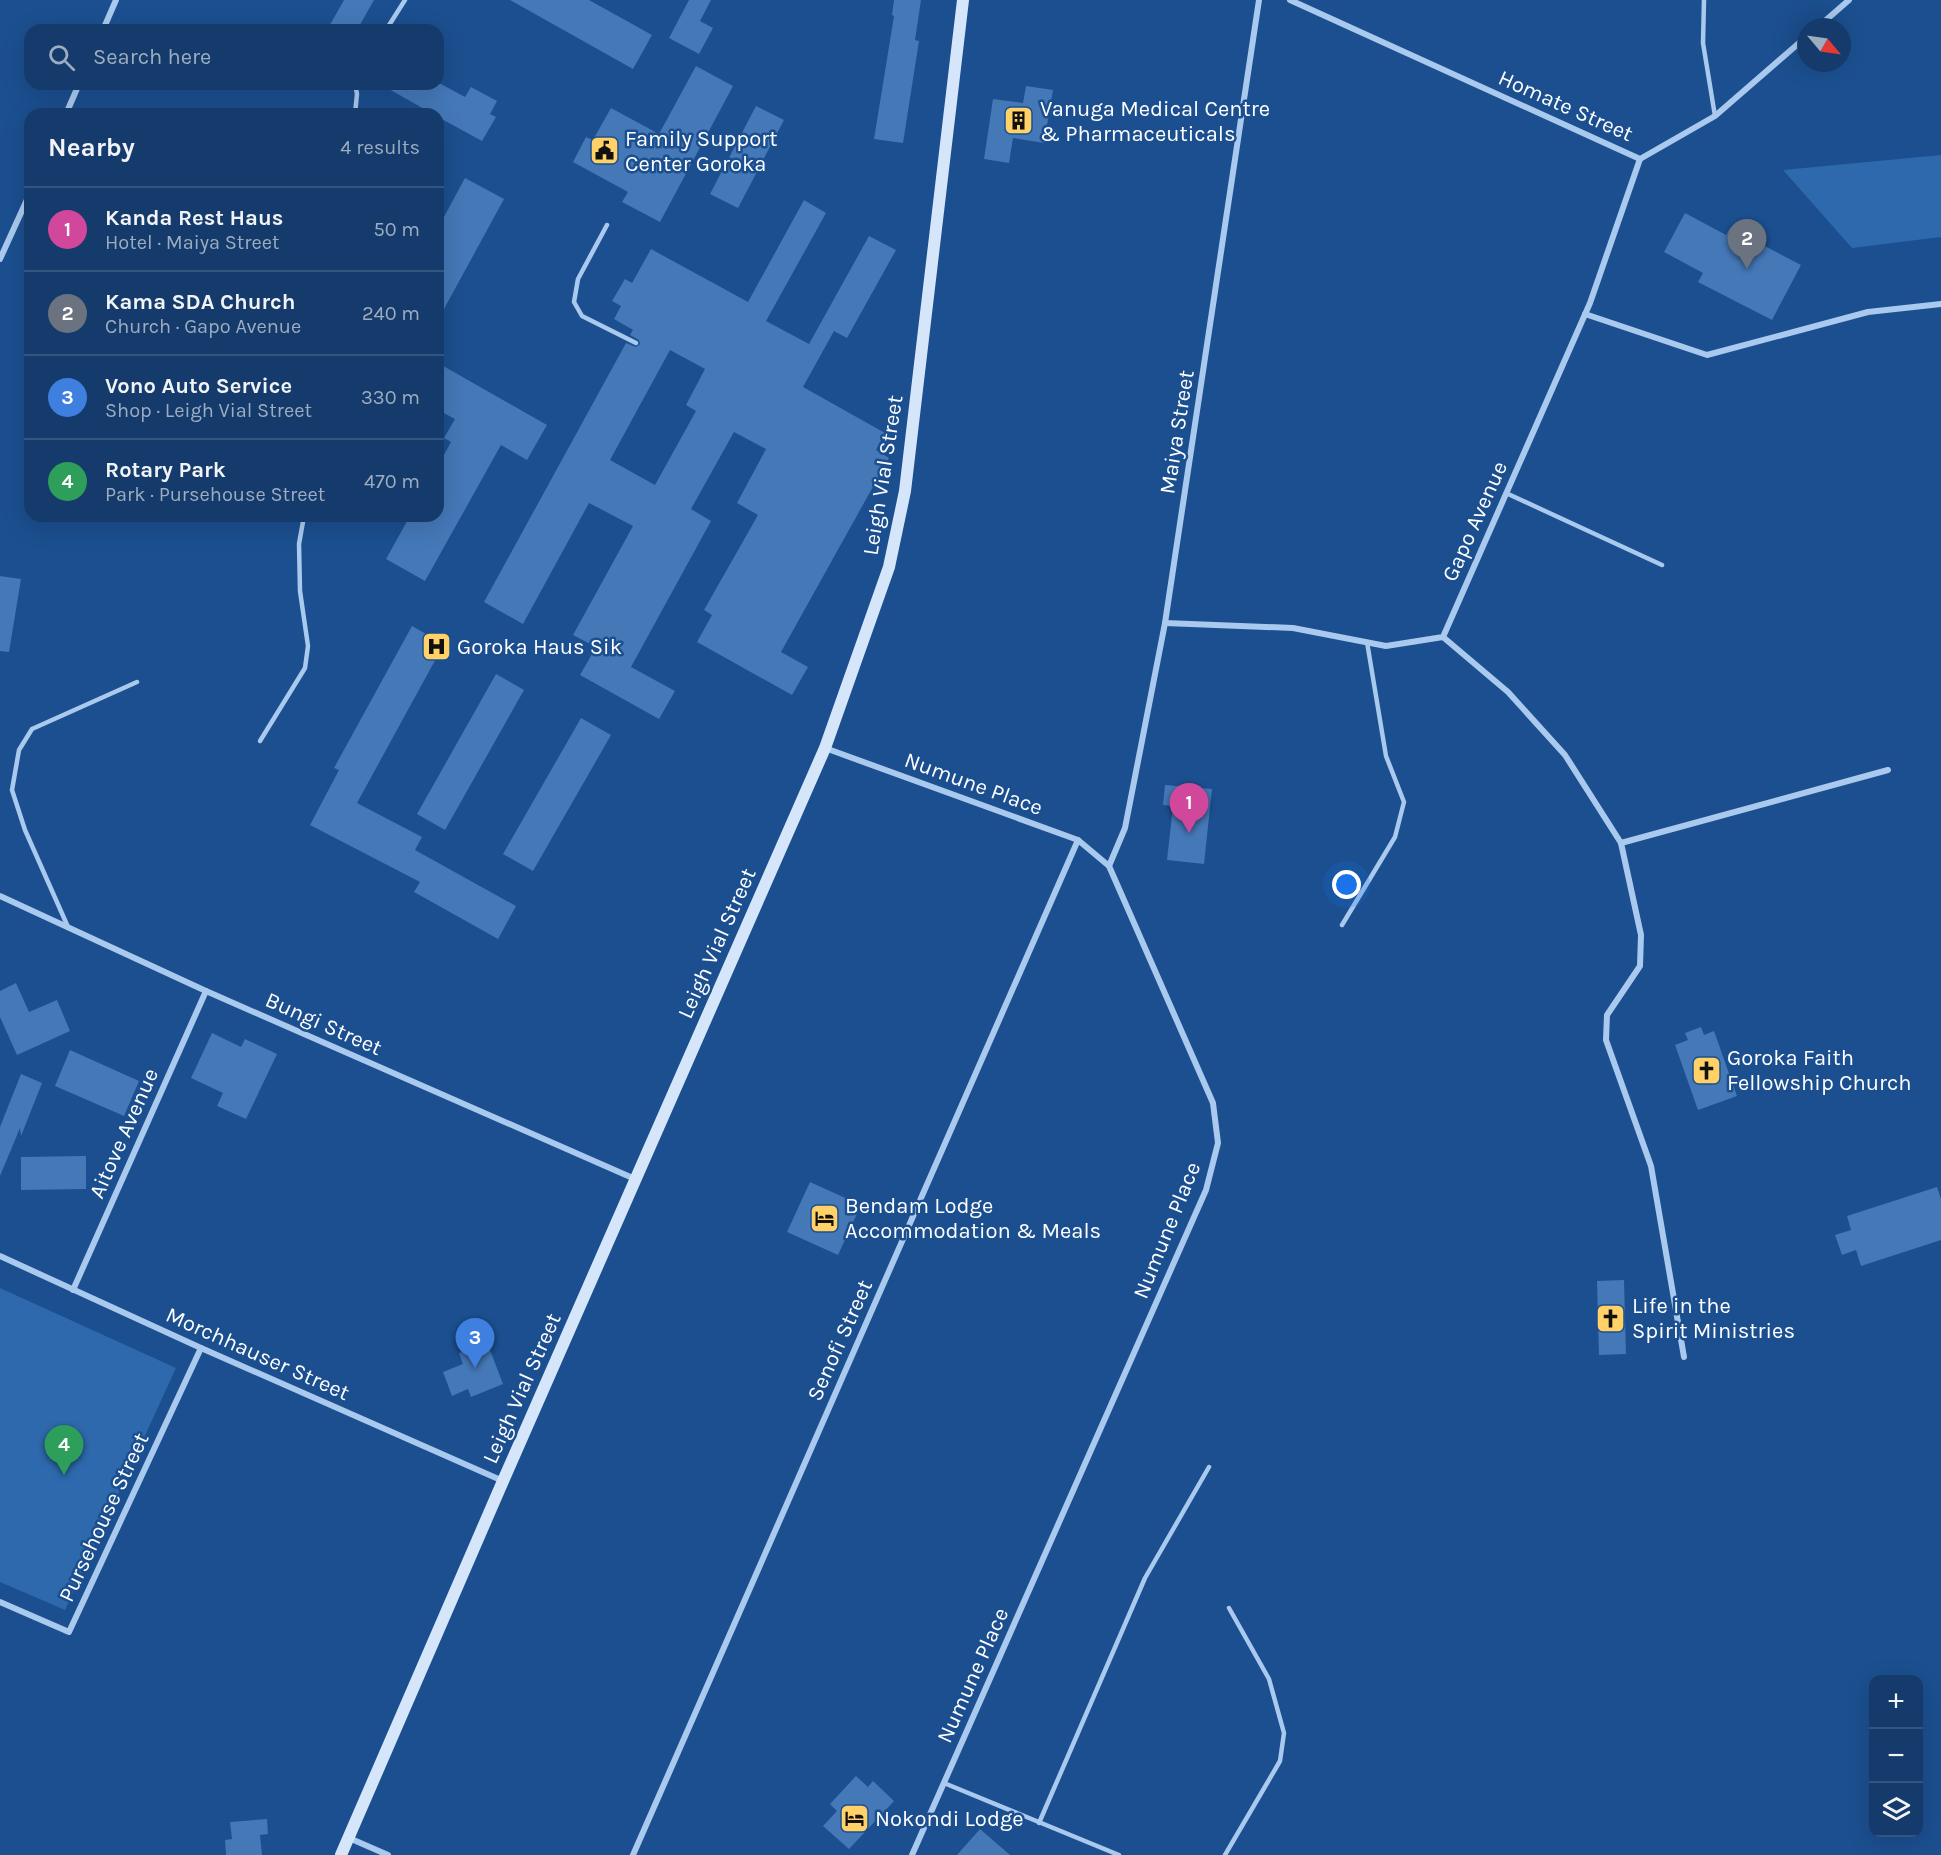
<!DOCTYPE html>
<meta charset="utf-8">
<style>
:root{--surface:#143b6b;--page:#214673;--text:#f1f3f6;--muted:#9dadc1;--line:#33557e;--accent:#e797bd}
body{margin:0;font-family:Karla,sans-serif;background:var(--page);color:var(--text)}
.controls{position:absolute;right:18px;bottom:18px;display:grid;overflow:hidden;border-radius:12px;box-shadow:0 6px 24px #0002}
.controls button{width:54px;height:54px;display:grid;place-items:center;padding:0;border:0;border-bottom:2px solid var(--line);background:var(--surface);color:var(--text);font:30px sans-serif}
.compass{position:absolute;left:1797px;top:18px;width:54px;height:54px;border-radius:50%;background:var(--surface);box-shadow:0 6px 24px #0002;rotate:119deg}
.you{position:absolute;left:1347px;top:885px;width:21px;height:21px;margin:-15px;border:4px solid #fff;border-radius:50%;background:#1a73e8;box-shadow:0 0 0 9px #1a73e833}
.badge{display:grid;place-items:center;width:39px;height:39px;border-radius:50%;background:var(--accent);color:#fff;font-size:20px;font-weight:700}
.pin{position:absolute;translate:-50% -50px;filter:drop-shadow(0 2px 3px #0008)}
.pin::after{content:'';position:absolute;top:32px;width:21px;height:18px;background:inherit;clip-path:polygon(0 0,100% 0,50% 100%)}
.list{margin:0;padding:0;list-style:none}
h2{display:flex;justify-content:space-between;align-items:center;height:78px;margin:0;padding:0 24px;font-size:26px}
h2 small{font-size:20px;font-weight:400;color:var(--muted)}
.list li{display:grid;grid-template-columns:39px 1fr auto;gap:18px;align-items:center;box-sizing:border-box;height:84px;padding:0 24px;border-top:2px solid var(--line)}
.list b{display:block;font-size:22px;white-space:nowrap}
.list p{margin:0;font-size:20px;white-space:nowrap;color:var(--muted)}
.list em{font-size:20px;font-style:normal;color:var(--muted)}
.icon{flex:none;width:33px;height:33px;fill:none;stroke:currentColor;stroke-width:2;stroke-linecap:round;stroke-linejoin:round}
.map{position:relative;flex:none;width:1941px;height:1855px;overflow:hidden}
.search{position:absolute;background:var(--surface);box-shadow:0 6px 24px #0002;left:24px;top:24px;width:420px;height:66px;display:flex;align-items:center;gap:15px;box-sizing:border-box;padding:0 21px;border-radius:18px;color:var(--muted);font-size:22px}
.panel{position:absolute;background:var(--surface);box-shadow:0 6px 24px #0002;left:24px;top:108px;width:420px;height:414px;border-radius:18px}
.map>svg:first-child{display:block}
.green{fill:#2e69ad}
.building{fill:#4478b7;fill-rule:evenodd}
.lines{fill:none;stroke-linecap:round;stroke-linejoin:round}
.lane{stroke:#a9c9ee;stroke-width:4.5}
.street{stroke:#a9c9ee;stroke-width:6}
.secondary{stroke:#d6e6fa;stroke-width:12}
.labels{text-anchor:middle;stroke-width:5;stroke-linejoin:round;paint-order:stroke}
.street-label{font-size:22px;fill:#fff;stroke:#1b4f8f}
.poi-label{font-size:22px;fill:#fff;stroke:#1b4f8f;text-anchor:start}
</style>
<div class="map">
<svg width="1941" height="1855" viewBox="0 0 1941 1855">
<rect width="100%" height="100%" fill="#1b4f8f"/>
<g class="green">
<polygon points="1941,155 1941,237 1852,248 1783,170"/>
<polygon points="0,1288 176,1368 65,1610 0,1582"/>
</g>
<g class="building">
<polygon points="344,0 374,0 357,30 327,30"/>
<polygon points="510,0 589,0 652,35 633,69"/>
<polygon points="689,0 711,0 700,21 713,28 699,54 669,38"/>
<polygon points="894,0 921,0 915,40 919,41 903,143 874,139 894,16 892,15"/>
<polygon points="696,66 733,86 660,222 622,202 628,192 573,162 586,137 593,140 611,108 659,134"/>
<polygon points="380,84 441,84 465,97 471,87 497,101 490,114 496,117 482,141 438,117 438,114 433,114"/>
<polygon points="1026,86 1053,90 1044,143 1013,138 1009,163 984,159 993,99 1023,103"/>
<polygon points="756,106 784,120 738,208 710,194"/>
<polygon points="465,178 504,199 438,320 438,228"/>
<path d="M804,200L826,213L766,321L809,344L869,236L896,250L847,338L834,331L803,387L885,433L876,450L889,458L781,652L808,667L792,695L697,642L712,615L704,610L758,515L737,503L766,449L734,432L691,509L711,521L631,667L675,691L659,719L580,675L596,647L573,635L633,526L589,503L523,624L484,602L626,343L636,347L640,344L639,340L630,335L633,330L614,319L621,306L612,301L625,279L632,283L651,249L748,302ZM670,350L705,369L686,405L696,411L655,485L610,460Z"/>
<polygon points="1685,213 1726,235 1730,228 1801,265 1772,320 1698,282 1703,273 1664,252"/>
<polygon points="438,363 547,425 527,460 501,445 425,581 386,559 410,516 438,516 438,466 451,442 444,438 455,419 438,410"/>
<polygon points="0,576 21,579 9,652 0,651"/>
<polygon points="412,626 444,644 357,803 422,837 415,850 516,906 498,939 414,892 420,882 310,825 339,770 334,768"/>
<polygon points="496,674 524,690 445,830 417,814"/>
<polygon points="581,718 611,735 533,871 503,854"/>
<polygon points="1165,785 1212,789 1204,864 1167,860 1173,806 1163,805"/>
<polygon points="16,983 29,1012 57,1000 70,1031 17,1055 0,1017 0,991"/>
<polygon points="1701,1027 1704,1035 1714,1031 1737,1096 1698,1110 1675,1045 1688,1040 1685,1033"/>
<polygon points="212,1033 241,1047 245,1039 277,1054 246,1119 217,1106 223,1093 191,1078"/>
<polygon points="70,1050 139,1081 124,1116 55,1086"/>
<polygon points="21,1074 42,1083 21,1136 20,1128 0,1176 0,1127"/>
<polygon points="86,1156 86,1189 21,1190 21,1157"/>
<polygon points="810,1182 861,1205 838,1255 787,1232"/>
<polygon points="1937,1187 1941,1199 1941,1240 1861,1266 1856,1250 1842,1255 1835,1235 1851,1230 1847,1216"/>
<polygon points="1624,1280 1626,1354 1599,1355 1597,1281"/>
<polygon points="487,1342 503,1384 471,1397 468,1389 452,1396 443,1372 463,1364 459,1353"/>
<polygon points="856,1776 868,1787 873,1781 894,1801 849,1849 823,1826 837,1811 830,1804"/>
<polygon points="267,1819 268,1834 260,1835 262,1855 226,1855 225,1840 232,1839 230,1822"/>
<polygon points="980,1829 1010,1855 957,1855"/>
</g>
<g class="lines">
<g class="lane">
<polyline points="1704,0 1703,43 1715,116"/>
<polyline points="386,30 405,0"/>
<polyline points="355,84 357,94 355,114"/>
<polyline points="607,225 578,279 574,302 582,316 636,343"/>
<polyline points="1506,493 1662,565"/>
<polyline points="260,741 305,668 308,646 300,591 299,544 304,516"/>
<polyline points="1342,925 1395,837 1404,802 1386,756 1367,642"/>
<polyline points="68,927 25,830 12,790 19,750 32,729 137,682"/>
<polyline points="944,1783 1119,1855"/>
<polyline points="1039,1823 1145,1578 1209,1467"/>
<polyline points="1225,1855 1280,1761 1284,1733 1269,1679 1229,1608"/>
</g>
<g class="street">
<polyline points="1290,0 1640,159 1715,116 1806,37"/>
<polyline points="1818,27 1849,0"/>
<polyline points="103,30 116,0"/>
<polyline points="66,114 79,84"/>
<polyline points="0,259 30,193"/>
<polyline points="1585,314 1707,355 1868,312 1941,304"/>
<polyline points="1165,623 1293,628 1386,646 1443,637 1590,303 1640,159"/>
<polyline points="1443,637 1508,692 1565,755 1621,843 1641,935 1640,966 1607,1015 1606,1040 1651,1166 1684,1357"/>
<polyline points="825,748 1078,840 1109,866 1213,1103 1218,1143 1206,1190 912,1855"/>
<polyline points="1621,843 1888,770"/>
<polyline points="1109,866 1125,828 1165,623 1259,0"/>
<polyline points="0,896 206,991 635,1179"/>
<polyline points="0,1256 201,1348 503,1481"/>
<polyline points="73,1290 206,991"/>
<polyline points="0,1602 69,1632 201,1348"/>
<polyline points="349,1838 388,1855"/>
<polyline points="633,1855 1078,840"/>
</g>
<polyline class="secondary" points="341,1855 503,1481 825,748 889,567 905,491 963,0"/>
</g>
<defs>
<symbol id="building-square" viewBox="-11 -11 22 22"><rect x="-9" y="-9" width="18" height="18" rx="4" fill="#ffd166" stroke="#1b4f8f"/><path d="M-4-6H4V6H1V3H-1V6H-4ZM-2.5-4.3h1.7v1.8h-1.7ZM.8-4.3h1.7v1.8H.8ZM-2.5-1h1.7V.8h-1.7ZM.8-1h1.7V.8H.8Z" fill="#111"/></symbol>
<symbol id="civic-square" viewBox="-11 -11 22 22"><rect x="-9" y="-9" width="18" height="18" rx="4" fill="#ffd166" stroke="#1b4f8f"/><path d="M-.6-6.5H3V-4.5H.6V-3L4-1V1h2V6H-6V1h2V-1L-.6-3ZM-1.2 2.5V6h2.4V2.5Z" fill="#111"/></symbol>
<symbol id="hospital-square" viewBox="-11 -11 22 22"><rect x="-9" y="-9" width="18" height="18" rx="4" fill="#ffd166" stroke="#1b4f8f"/><path d="M-5-5h3v3.5h4V-5h3V5h-3V1.5h-4V5h-3Z" fill="#111"/></symbol>
<symbol id="church-square" viewBox="-11 -11 22 22"><rect x="-9" y="-9" width="18" height="18" rx="4" fill="#ffd166" stroke="#1b4f8f"/><path d="M-1.2-6h2.4v3.5h3.3v2.4h-3.3V6h-2.4V-.1h-3.3v-2.4h3.3Z" fill="#111"/></symbol>
<symbol id="hotel-square" viewBox="-11 -11 22 22"><rect x="-9" y="-9" width="18" height="18" rx="4" fill="#ffd166" stroke="#1b4f8f"/><path d="M-6-4.5h1.5V1H6V5H4.5V3h-9V5H-6ZM-4 0a1.8 1.8 0 1 1 3.6 0ZM.5 0V-2.5h3Q6-2.5 6 0Z" fill="#111"/></symbol>
</defs>
<g fill-rule="evenodd">
<use href="#building-square" x="1002" y="104" width="33" height="33"/>
<use href="#civic-square" x="588" y="134" width="33" height="33"/>
<use href="#hospital-square" x="420" y="630" width="33" height="33"/>
<use href="#church-square" x="1690" y="1054" width="33" height="33"/>
<use href="#hotel-square" x="808" y="1202" width="33" height="33"/>
<use href="#church-square" x="1594" y="1302" width="33" height="33"/>
<use href="#hotel-square" x="838" y="1802" width="33" height="33"/>
</g>
<g class="labels">
<g class="street-label">
<text transform="translate(1566 105) rotate(24)" y="8">Homate Street</text>
<text transform="translate(1176 432) rotate(-81)" y="8">Maiya Street</text>
<text transform="translate(882 475) rotate(-81)" y="8">Leigh Vial Street</text>
<text transform="translate(1474 521) rotate(-66)" y="8">Gapo Avenue</text>
<text transform="translate(974 783) rotate(20)" y="8">Numune Place</text>
<text transform="translate(716 943) rotate(-66)" y="8">Leigh Vial Street</text>
<text transform="translate(324 1023) rotate(24)" y="8">Bungi Street</text>
<text transform="translate(123 1133) rotate(-66)" y="8">Aitove Avenue</text>
<text transform="translate(1166 1230) rotate(-68)" y="8">Numune Place</text>
<text transform="translate(839 1340) rotate(-66)" y="8">Senofi Street</text>
<text transform="translate(258 1353) rotate(24)" y="8">Morchhauser Street</text>
<text transform="translate(521 1388) rotate(-66)" y="8">Leigh Vial Street</text>
<text transform="translate(103 1517) rotate(-65)" y="8">Pursehouse Street</text>
<text transform="translate(972 1675) rotate(-66)" y="8">Numune Place</text>
</g>
<g class="poi-label">
<text x="1040" y="116">Vanuga Medical Centre<tspan x="1040" dy="25">&amp; Pharmaceuticals</tspan></text>
<text x="625" y="146">Family Support<tspan x="625" dy="25">Center Goroka</tspan></text>
<text x="457" y="654">Goroka Haus Sik</text>
<text x="1727" y="1065">Goroka Faith<tspan x="1727" dy="25">Fellowship Church</tspan></text>
<text x="845" y="1213">Bendam Lodge<tspan x="845" dy="25">Accommodation &amp; Meals</tspan></text>
<text x="1632" y="1313">Life in the<tspan x="1632" dy="25">Spirit Ministries</tspan></text>
<text x="875" y="1826">Nokondi Lodge</text>
</g>
</g>
</svg>
<div class="controls">
<button>+</button>
<button>−</button>
<button><svg class="icon" aria-label="layers" viewBox="0 0 24 24"><path d="M12 4l9 5-9 5-9-5zM3 14l9 5 9-5"/></svg></button>
</div>
<svg class="compass" viewBox="-18 -18 36 36"><path d="M0-13l5 13h-10z" fill="#e53935"/><path d="M0 13l5-13h-10z" fill="#9dadc1"/></svg>
<div class="you"></div>
<div class="pin badge" style="left:1189px;top:833px;background:#d1479c">1</div>
<div class="pin badge" style="left:1747px;top:269px;background:#6b7280">2</div>
<div class="pin badge" style="left:475px;top:1368px;background:#3f7fe0">3</div>
<div class="pin badge" style="left:64px;top:1475px;background:#2e9e5b">4</div>
<div class="search"><svg class="icon" aria-label="search" viewBox="0 0 24 24"><circle cx="10" cy="10" r="6"/><path d="M15 15l6 6"/></svg>Search here</div>
<section class="panel">
<h2>Nearby<small>4 results</small></h2>
<ul class="list">
<li><span class="badge" style="background:#d1479c">1</span><div><b>Kanda Rest Haus</b><p>Hotel · Maiya Street</p></div><em>50 m</em></li>
<li><span class="badge" style="background:#6b7280">2</span><div><b>Kama SDA Church</b><p>Church · Gapo Avenue</p></div><em>240 m</em></li>
<li><span class="badge" style="background:#3f7fe0">3</span><div><b>Vono Auto Service</b><p>Shop · Leigh Vial Street</p></div><em>330 m</em></li>
<li><span class="badge" style="background:#2e9e5b">4</span><div><b>Rotary Park</b><p>Park · Pursehouse Street</p></div><em>470 m</em></li>
</ul>
</section>
</div>
